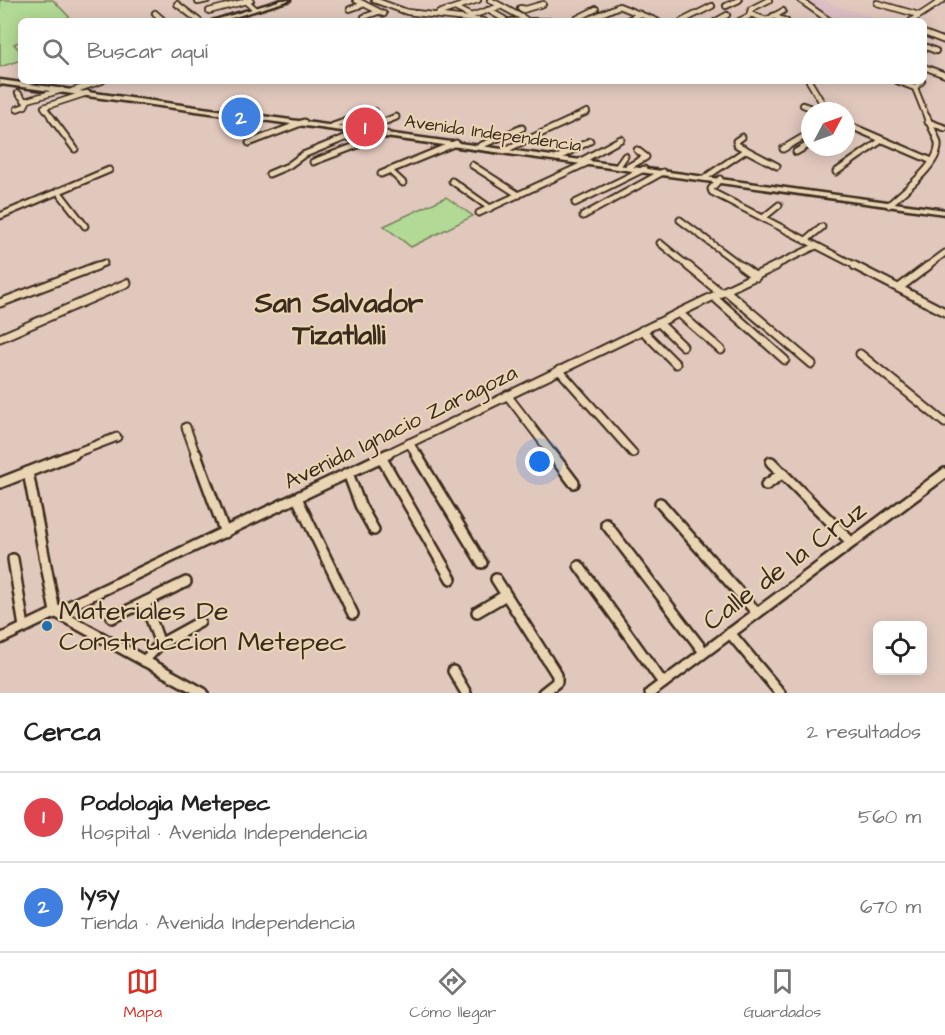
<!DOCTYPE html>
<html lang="es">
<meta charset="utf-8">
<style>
:root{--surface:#fff;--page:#f2f2f2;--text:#222;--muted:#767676;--line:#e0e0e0;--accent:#d93025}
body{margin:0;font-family:"Architects Daughter",sans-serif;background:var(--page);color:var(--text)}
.controls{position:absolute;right:18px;bottom:18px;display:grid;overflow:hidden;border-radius:9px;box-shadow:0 3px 15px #0003}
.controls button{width:54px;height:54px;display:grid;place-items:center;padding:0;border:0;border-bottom:2px solid var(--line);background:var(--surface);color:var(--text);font:30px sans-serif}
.compass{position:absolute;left:801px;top:102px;width:54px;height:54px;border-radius:50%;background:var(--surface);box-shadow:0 3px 15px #0003;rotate:49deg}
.you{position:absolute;left:540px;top:462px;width:21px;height:21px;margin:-15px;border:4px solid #fff;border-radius:50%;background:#1a73e8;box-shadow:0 0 0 9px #1a73e833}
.badge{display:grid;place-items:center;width:39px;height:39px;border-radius:50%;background:var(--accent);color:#fff;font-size:20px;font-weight:700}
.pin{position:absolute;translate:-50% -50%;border:3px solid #fff;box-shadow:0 2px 6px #0006}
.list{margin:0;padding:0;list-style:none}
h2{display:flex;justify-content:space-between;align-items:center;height:78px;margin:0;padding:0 24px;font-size:26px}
h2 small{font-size:20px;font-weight:400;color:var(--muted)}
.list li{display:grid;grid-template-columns:39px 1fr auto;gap:18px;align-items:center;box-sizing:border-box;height:90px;padding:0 24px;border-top:2px solid var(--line)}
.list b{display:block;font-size:22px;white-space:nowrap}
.list p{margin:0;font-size:20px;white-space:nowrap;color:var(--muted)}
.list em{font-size:20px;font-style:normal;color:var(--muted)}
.icon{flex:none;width:33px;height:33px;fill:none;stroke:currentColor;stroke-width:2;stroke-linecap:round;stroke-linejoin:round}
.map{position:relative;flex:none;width:945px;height:693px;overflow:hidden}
.search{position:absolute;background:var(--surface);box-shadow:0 3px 15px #0003;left:18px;right:18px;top:18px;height:66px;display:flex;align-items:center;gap:15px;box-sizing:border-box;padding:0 21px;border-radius:9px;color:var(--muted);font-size:22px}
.sheet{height:258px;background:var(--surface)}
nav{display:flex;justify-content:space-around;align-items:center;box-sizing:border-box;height:84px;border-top:2px solid var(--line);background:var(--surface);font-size:16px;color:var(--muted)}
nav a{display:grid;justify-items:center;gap:3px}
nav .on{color:var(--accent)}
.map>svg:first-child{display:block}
.built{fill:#dcbfc4}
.green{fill:#b2d995;stroke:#76825a;stroke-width:1.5}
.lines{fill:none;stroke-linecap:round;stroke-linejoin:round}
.street-far3-casing{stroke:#3b2a1e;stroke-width:8}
.street-far2-casing{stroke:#3b2a1e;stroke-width:9}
.street-far1-casing{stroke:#3b2a1e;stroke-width:11}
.street-casing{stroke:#3b2a1e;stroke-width:14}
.secondary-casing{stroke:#3b2a1e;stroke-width:5}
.street-far3{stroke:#e9d4b3;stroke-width:4.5}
.street-far2{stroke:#e9d4b3;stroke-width:5}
.street-far1{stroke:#e9d4b3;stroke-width:7}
.street{stroke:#e9d4b3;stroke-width:9}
.secondary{fill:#e9d4b3;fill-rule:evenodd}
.poi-dot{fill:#1f6fb2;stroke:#e9d4b3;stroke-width:2}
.labels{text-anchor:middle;stroke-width:4.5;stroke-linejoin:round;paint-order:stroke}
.far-street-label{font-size:18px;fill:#3b2a1e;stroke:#e9d4b3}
.street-label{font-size:22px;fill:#3b2a1e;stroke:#e9d4b3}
.near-street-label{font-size:27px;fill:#3b2a1e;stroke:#e9d4b3}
.near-poi-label{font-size:27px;fill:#3b2a1e;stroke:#e9d4b3;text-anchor:start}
.district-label{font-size:28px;font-weight:bold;fill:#3b2a1e;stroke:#e9d4b3}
</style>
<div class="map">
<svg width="945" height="693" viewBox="0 0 945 693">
<rect width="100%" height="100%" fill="#e1c8bd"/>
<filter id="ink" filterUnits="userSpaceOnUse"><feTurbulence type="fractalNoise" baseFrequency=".0167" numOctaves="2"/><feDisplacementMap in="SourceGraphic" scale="12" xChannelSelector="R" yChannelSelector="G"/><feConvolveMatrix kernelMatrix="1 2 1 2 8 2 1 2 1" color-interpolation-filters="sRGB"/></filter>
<g filter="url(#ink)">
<polygon class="built" points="803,0 821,0 879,20 834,21"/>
<g class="green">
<polygon points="0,0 53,0 73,21 21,21 21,41 14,44 21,52 21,60 0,67"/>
<polygon points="446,197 473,216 411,247 384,226"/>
</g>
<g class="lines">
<defs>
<g id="street-far3">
<polyline points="245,0 254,8"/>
<polyline points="356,0 384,14"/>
<polyline points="374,0 407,12 484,21"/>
<polyline points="490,0 525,19"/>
<polyline points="800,0 830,21"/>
<polyline points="198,2 207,0"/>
<polyline points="877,3 919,15"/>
<polyline points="177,4 199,21"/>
<polyline points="726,6 739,0"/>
<polyline points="455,8 471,16 501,6"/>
<polygon points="520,8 526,9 523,10"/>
<polyline points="350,9 364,4"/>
<polyline points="526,9 543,4"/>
<polyline points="488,10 504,19"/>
<polyline points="209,11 251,0"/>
<polyline points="155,13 164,21"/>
<polyline points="439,13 478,0"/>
<polyline points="750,14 767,20"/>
<polyline points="773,16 786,21"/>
<polyline points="364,17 378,12"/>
<polyline points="576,19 596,9"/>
<polyline points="510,21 583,21"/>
<polyline points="585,21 619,6 657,21"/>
<polyline points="625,21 640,14"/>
<polyline points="682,21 712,6"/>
<polyline points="716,21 727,15"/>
<polyline points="739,21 749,16 751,9 769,0"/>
<polyline points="765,21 783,11"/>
<polyline points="911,21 943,0"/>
<polyline points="924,33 945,41"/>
<polyline points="924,46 936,51"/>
<polyline points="924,67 945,75"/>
<polyline points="809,81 827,111"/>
<polyline points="897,81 915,88"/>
<polyline points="922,81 915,88 927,118"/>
<polyline points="72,91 102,81"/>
<polyline points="18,93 26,102"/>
<polyline points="803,105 819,111"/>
<polyline points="17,109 25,106 28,100 62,90"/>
<polyline points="52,118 44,107 87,93"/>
<polyline points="255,118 257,116"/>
<polyline points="354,118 375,111"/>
<polyline points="393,118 396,117"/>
<polyline points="573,118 587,112"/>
</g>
<g id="street-far2">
<polyline points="51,117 75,149"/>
<polyline points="928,122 945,128"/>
<polyline points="846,124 932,161"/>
<polyline points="333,126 359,117"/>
<polyline points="238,129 256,117"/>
<polyline points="742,137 736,141 737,145 777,166"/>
<polyline points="249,143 304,122"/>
<polyline points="480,146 522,128"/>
<polyline points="783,149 810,133"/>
<polyline points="505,150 577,117"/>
<polyline points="796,152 810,144"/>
<polyline points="557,158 590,141"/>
<polyline points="581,161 621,139"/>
<polyline points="313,162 387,134"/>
<polyline points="472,165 519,195"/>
<polyline points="618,166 625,156"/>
<polyline points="628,167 646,157 637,150"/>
<polyline points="389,170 403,183"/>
<polyline points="836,172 882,140"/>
<polyline points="269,174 288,166 303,155 396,117"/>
<polyline points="381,174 456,143"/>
<polyline points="706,177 746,150"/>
<polyline points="720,179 711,189 712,192 858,267"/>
<polyline points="452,181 490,208"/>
<polyline points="58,191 85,226"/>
<polyline points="575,203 644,169"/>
<path d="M889,205C902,192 941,164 938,143C936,135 930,125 927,117"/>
<polyline points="479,213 589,162"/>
<polyline points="0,216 109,170"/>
<polyline points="583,216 663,172"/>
<polyline points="763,218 779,205"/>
<polyline points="680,220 743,267"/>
<polyline points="805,241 822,227"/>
<polyline points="660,243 689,267"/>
<polyline points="93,267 104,263"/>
<polyline points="772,267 816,246"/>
<polyline points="926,267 945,253"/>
</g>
<g id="street-far1">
<polyline points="688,266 721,293"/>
<polyline points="741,266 756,277"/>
<polyline points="855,266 945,312"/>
<polyline points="899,288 928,266"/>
<polyline points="726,291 812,364"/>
<polyline points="714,297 785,360"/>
<polyline points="0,303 97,266"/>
<polyline points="679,313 721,350"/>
<polyline points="659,323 683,346"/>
<polyline points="642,330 676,364"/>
<polyline points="0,338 127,283"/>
<polyline points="860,354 945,423"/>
<polyline points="559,370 633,453"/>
<polyline points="507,395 553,455"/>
<polyline points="186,427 196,455"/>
<polyline points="409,443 417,455"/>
<polyline points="70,455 117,437"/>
<polyline points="385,455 776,266"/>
</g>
<g id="street">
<polyline points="196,454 225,533"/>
<polyline points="416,454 482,563"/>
<polyline points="552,454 574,483"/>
<polyline points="381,457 451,579"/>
<polyline points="771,462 851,542"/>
<polyline points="28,472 55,612"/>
<polyline points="348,473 360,505 374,530"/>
<polyline points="0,483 74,454"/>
<polyline points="766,485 783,473"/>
<polyline points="297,498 353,614"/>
<polyline points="660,503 757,613"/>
<polyline points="606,524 704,652"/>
<polyline points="13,559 24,627"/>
<polyline points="579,566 663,683"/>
<polyline points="496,579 557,675 557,682 543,693"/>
<polyline points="145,602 160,644"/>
<polyline points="55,612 203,693"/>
<polyline points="477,612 506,595"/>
<polyline points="112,618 186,582"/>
<polyline points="730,633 780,693"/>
<polyline points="0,639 388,454"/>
<polyline points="144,661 160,644 200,622"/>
<polyline points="453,671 466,693"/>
<polyline points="650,693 945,473"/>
</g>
<g id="secondary">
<polygon points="282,0 290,0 221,21 212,21"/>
<polygon points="0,80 945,210 945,214 0,84"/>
</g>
</defs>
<use href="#street-far3" class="street-far3-casing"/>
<use href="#street-far2" class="street-far2-casing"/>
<use href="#street-far1" class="street-far1-casing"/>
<use href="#street" class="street-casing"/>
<use href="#secondary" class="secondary-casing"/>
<use href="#street-far3" class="street-far3"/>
<use href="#street-far2" class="street-far2"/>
<use href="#street-far1" class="street-far1"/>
<use href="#street" class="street"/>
<use href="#secondary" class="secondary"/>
</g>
</g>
<circle class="poi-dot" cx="47" cy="626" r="6"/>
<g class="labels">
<g class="far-street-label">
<text transform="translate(493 133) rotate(8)" y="6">Avenida Independencia</text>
</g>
<g class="street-label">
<text transform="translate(400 426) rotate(-26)" y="8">Avenida Ignacio Zaragoza</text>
</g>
<g class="near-street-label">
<text transform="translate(784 565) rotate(-37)" y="9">Calle de la Cruz</text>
</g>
<g class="near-poi-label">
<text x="59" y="619">Materiales De<tspan x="59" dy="31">Construccion Metepec</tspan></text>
</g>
<g class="district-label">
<text x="339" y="312">San Salvador<tspan x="339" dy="32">Tizatlalli</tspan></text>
</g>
</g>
</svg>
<div class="controls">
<button><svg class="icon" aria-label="locate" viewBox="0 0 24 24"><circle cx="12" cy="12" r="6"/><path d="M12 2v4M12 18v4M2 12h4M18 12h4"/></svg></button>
</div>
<svg class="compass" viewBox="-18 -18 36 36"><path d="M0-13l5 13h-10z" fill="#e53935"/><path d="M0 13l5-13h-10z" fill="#767676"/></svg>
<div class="you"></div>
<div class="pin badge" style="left:365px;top:127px;background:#e0444e">1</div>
<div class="pin badge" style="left:241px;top:117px;background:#3f7fe0">2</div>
<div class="search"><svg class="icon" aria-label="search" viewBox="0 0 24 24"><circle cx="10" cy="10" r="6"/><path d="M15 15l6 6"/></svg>Buscar aquí</div>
</div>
<section class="sheet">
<h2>Cerca<small>2 resultados</small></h2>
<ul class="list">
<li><span class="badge" style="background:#e0444e">1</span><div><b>Podologia Metepec</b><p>Hospital · Avenida Independencia</p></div><em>560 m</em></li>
<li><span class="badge" style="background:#3f7fe0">2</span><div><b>Iysy</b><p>Tienda · Avenida Independencia</p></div><em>670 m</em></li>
</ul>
</section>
<nav>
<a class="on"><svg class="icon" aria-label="map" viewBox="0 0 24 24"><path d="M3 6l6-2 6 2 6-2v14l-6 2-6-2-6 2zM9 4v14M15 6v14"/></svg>Mapa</a>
<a><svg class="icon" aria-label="directions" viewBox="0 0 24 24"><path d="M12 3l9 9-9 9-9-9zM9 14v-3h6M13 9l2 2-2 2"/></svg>Cómo llegar</a>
<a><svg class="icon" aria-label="saved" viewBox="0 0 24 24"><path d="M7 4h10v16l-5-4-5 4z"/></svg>Guardados</a>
</nav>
